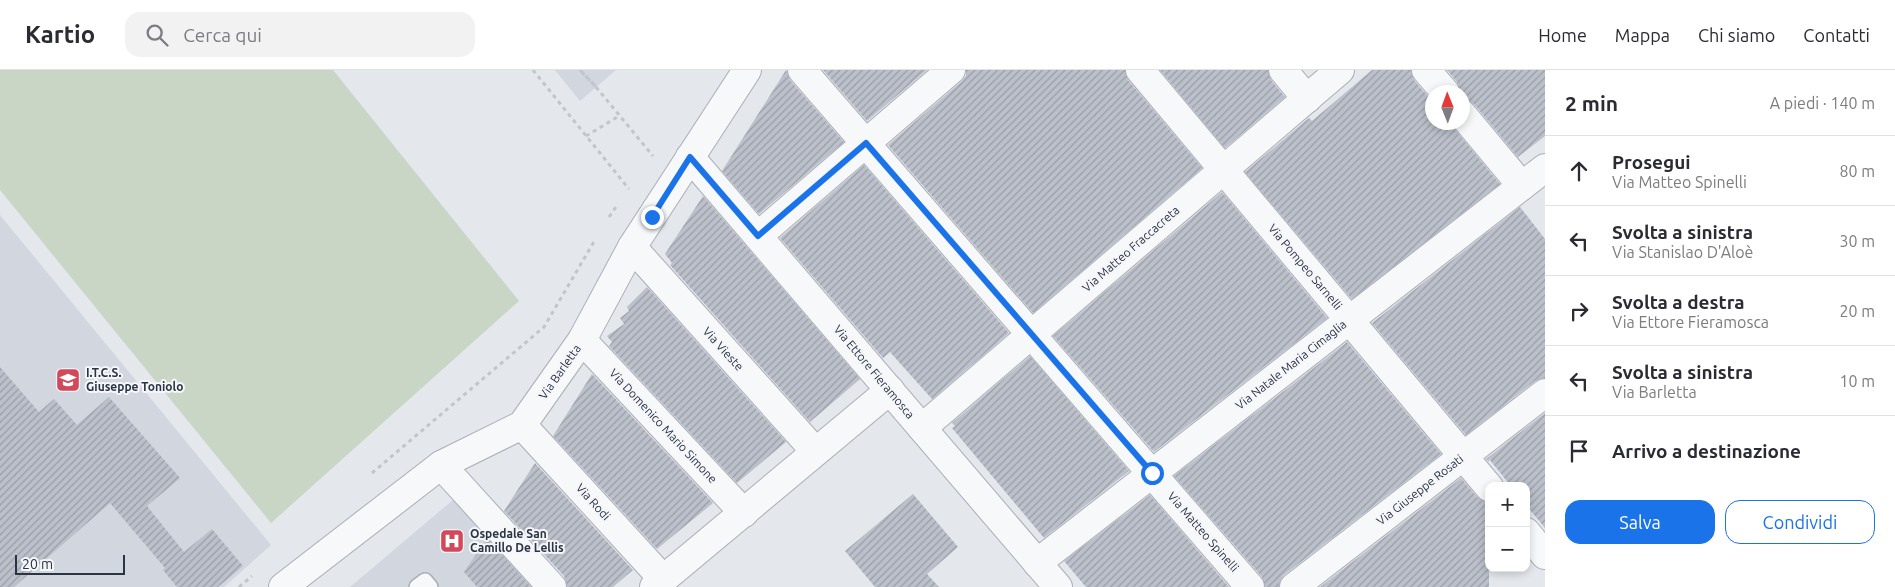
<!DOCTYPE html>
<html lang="it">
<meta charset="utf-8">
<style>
:root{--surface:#fff;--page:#f2f2f3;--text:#2b2b33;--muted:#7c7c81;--line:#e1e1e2;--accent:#1a73e8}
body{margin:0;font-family:Ubuntu,sans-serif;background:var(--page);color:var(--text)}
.controls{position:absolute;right:15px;bottom:15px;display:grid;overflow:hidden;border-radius:10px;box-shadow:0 2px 8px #0003}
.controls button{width:45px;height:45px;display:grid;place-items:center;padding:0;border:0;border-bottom:1px solid var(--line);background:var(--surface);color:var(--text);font:25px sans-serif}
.compass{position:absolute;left:1425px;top:15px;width:45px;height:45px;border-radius:50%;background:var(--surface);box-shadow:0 2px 8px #0003;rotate:359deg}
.scale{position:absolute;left:15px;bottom:12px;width:110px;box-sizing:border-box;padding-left:5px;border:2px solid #2b3445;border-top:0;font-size:14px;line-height:18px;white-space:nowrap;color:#2b3445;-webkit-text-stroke:4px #f4f6f9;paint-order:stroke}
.stop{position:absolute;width:15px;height:15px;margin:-11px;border:4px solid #1a73e8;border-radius:50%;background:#fff}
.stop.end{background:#1a73e8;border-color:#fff;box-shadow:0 1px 5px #0008}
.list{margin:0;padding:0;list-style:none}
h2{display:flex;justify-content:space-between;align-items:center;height:65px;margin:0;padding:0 20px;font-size:21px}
h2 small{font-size:16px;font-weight:400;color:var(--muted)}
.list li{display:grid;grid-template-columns:32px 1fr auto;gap:15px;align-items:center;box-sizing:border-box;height:70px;padding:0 20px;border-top:1px solid var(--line)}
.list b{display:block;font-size:19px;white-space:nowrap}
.list p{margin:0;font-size:16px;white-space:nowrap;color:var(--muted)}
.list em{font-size:16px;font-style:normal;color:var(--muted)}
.actions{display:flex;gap:10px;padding:15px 20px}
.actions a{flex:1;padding:11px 0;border:1px solid var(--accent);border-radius:15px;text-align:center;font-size:18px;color:var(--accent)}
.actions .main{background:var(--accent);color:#fff}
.icon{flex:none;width:28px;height:28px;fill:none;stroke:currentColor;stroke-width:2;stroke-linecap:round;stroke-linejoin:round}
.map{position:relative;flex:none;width:1545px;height:517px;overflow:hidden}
header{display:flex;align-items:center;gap:30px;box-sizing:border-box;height:70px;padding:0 25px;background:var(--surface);border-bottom:1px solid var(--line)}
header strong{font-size:24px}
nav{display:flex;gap:28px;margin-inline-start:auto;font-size:18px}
.search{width:350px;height:45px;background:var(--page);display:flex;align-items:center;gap:12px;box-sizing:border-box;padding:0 18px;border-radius:15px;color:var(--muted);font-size:19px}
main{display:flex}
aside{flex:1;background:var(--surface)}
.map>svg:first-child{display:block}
.built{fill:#d2d6de}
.grass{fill:#c9d6c5}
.building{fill:url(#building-hatch)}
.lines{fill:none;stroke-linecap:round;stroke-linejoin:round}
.service-casing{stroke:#a9aeb7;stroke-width:18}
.minor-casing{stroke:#a9aeb7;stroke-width:30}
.tertiary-casing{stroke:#a9aeb7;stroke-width:30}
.path{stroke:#c2c5cb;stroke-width:3;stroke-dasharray:4 4;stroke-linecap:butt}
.service{stroke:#f7f8fa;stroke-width:15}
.minor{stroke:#f7f8fa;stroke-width:28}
.tertiary{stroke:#f7f8fa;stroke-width:28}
.route{stroke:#1a73e8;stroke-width:6}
.labels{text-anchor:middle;stroke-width:4;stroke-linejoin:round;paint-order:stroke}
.street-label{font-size:12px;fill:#2b3445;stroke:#f4f6f9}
.poi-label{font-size:12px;font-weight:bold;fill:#2b3445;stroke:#f4f6f9;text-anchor:start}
</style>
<header>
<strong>Kartio</strong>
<div class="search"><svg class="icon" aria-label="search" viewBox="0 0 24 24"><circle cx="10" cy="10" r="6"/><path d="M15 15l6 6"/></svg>Cerca qui</div>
<nav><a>Home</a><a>Mappa</a><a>Chi siamo</a><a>Contatti</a></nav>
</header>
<main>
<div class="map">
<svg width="1545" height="517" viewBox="0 0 1545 517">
<defs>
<pattern id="building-hatch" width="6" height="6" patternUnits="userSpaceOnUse" patternTransform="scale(1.25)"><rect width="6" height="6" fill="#bbc0ca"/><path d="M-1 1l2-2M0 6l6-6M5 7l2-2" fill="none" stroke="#989da6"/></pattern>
</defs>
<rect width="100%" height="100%" fill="#e4e7ec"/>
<g class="built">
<polygon points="555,0 616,0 580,31"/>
<polygon points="0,145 271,475 224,517 0,517"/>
<polygon points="460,424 539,517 350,517"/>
</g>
<polygon class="grass" points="0,0 333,0 519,231 271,453 0,120"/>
<g class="building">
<polygon points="786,0 790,10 844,72 759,144 722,101"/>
<polygon points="823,0 927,0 867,51"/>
<polygon points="966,0 1125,0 1128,10 1202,98 1033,243 888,75 961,12 966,6"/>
<polygon points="1160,0 1268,0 1271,10 1285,27 1225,78"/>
<polygon points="1372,0 1411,0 1414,10 1432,31 1432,52 1449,52 1500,114 1352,229 1245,102 1309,48 1312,51"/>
<polygon points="1447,0 1545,0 1545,66 1518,87 1474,34 1468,30 1462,29 1462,22 1460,22 1457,12"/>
<polygon points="864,95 1009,263 932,329 890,282 883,288 780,168"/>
<polygon points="1222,122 1327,248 1154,382 1053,266"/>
<polygon points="703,126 860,309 810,352 670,195 672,193 665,184"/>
<polygon points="1520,137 1545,169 1545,308 1535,311 1466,365 1372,253"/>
<polygon points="647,217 786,372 737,413 609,276 612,272 607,266 624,254 620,248 629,241 627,237"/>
<polygon points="1347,272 1441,384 1284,505 1280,511 1279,517 1265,517 1262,507 1174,406"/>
<polygon points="1030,286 1129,401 1044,468 952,358 955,356 952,353"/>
<polygon points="0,297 39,342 54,329 77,355 109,327 180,408 147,436 184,482 212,459 243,496 218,517 177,517 163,500 165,498 110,433 14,517 0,517"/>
<polygon points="592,304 713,433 657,479 553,366"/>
<polygon points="1545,343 1545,458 1526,435 1526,416 1511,416 1489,389 1489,392 1486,389"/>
<polygon points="535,393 633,500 613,517 567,517 564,506 504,441"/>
<polygon points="1461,408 1477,427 1483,431 1489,432 1489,517 1320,517"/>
<polygon points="913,424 958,477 927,504 939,517 875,517 845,481"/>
<polygon points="1150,425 1229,517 1086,517 1064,491"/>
<polygon points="487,468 531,517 477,517 464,502"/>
</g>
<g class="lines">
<defs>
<polyline id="service" points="417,517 425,511 430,517"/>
<g id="minor">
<polyline points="802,0 1250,517"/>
<polyline points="1140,0 1489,417"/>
<polyline points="1283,0 1307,29"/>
<polyline points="1426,0 1445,22"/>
<polyline points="1462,44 1522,116"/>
<polyline points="690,87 1058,517"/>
<polyline points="758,166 951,0"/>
<polyline points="632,177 815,381"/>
<polyline points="582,270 744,443"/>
<polyline points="522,355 663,509"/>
<polyline points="922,358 1340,0"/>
<polyline points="441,395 552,517"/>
<polyline points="1526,462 1545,485"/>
<polyline points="1037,493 1545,98"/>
<polyline points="654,517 890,320"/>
<polyline points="1294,517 1545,323"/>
</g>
<polyline id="tertiary" points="283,517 441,395 522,355 582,270 632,177 747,0"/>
</defs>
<use href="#service" class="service-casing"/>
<use href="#minor" class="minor-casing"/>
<use href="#tertiary" class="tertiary-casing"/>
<g class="path">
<polyline points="533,0 629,119"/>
<polyline points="580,0 596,17 580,0"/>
<polyline points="596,17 653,86"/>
<polyline points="586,66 619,46"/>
<polyline points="609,147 618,134"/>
<polyline points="372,403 544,257 595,170"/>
<polyline points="239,517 252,506"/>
</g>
<use href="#service" class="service"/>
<use href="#minor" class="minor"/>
<use href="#tertiary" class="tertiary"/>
</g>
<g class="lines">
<polyline class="route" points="652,147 690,87 758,166 866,73 1152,403"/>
</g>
<defs>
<symbol id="school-square" viewBox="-11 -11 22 22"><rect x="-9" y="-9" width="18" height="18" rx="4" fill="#d1495b" stroke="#f4f6f9"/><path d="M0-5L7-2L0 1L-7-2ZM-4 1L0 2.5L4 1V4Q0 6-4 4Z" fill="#fff"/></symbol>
<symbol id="hospital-square" viewBox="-11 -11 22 22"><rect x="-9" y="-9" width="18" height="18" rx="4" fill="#d1495b" stroke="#f4f6f9"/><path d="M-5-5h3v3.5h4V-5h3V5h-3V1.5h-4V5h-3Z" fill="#fff"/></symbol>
</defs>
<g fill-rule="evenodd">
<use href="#school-square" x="54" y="296" width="28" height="28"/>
<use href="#hospital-square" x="438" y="457" width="28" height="28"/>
</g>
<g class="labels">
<g class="street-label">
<text transform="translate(1131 179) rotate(-41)" y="4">Via Matteo Fraccacreta</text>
<text transform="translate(1305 197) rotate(50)" y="4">Via Pompeo Sarnelli</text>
<text transform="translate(723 279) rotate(48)" y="4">Via Vieste</text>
<text transform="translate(1291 295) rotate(-38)" y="4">Via Natale Maria Cimaglia</text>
<text transform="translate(560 302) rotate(-55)" y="4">Via Barletta</text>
<text transform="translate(874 302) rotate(50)" y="4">Via Ettore Fieramosca</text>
<text transform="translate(663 356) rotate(47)" y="4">Via Domenico Mario Simone</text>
<text transform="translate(1420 420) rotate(-38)" y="4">Via Giuseppe Rosati</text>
<text transform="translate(593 432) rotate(48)" y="4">Via Rodi</text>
<text transform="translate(1203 462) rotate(49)" y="4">Via Matteo Spinelli</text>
</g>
<g class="poi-label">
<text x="86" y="307">I.T.C.S.<tspan x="86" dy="14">Giuseppe Toniolo</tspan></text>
<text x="470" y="468">Ospedale San<tspan x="470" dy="14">Camillo De Lellis</tspan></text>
</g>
</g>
</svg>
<div class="controls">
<button>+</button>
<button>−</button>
</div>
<svg class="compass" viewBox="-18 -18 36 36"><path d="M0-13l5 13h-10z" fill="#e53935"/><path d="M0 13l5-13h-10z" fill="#7c7c81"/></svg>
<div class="scale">20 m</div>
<div class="stop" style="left:1152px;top:403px"></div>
<div class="stop end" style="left:652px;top:147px"></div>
</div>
<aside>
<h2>2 min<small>A piedi · 140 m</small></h2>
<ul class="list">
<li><svg class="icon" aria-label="ahead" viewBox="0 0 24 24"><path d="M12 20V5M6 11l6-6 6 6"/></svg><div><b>Prosegui</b><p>Via Matteo Spinelli</p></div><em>80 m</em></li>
<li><svg class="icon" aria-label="left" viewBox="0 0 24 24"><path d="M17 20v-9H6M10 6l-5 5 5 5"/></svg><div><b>Svolta a sinistra</b><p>Via Stanislao D'Aloè</p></div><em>30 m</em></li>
<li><svg class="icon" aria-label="right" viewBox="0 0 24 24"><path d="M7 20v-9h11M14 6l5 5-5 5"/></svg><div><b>Svolta a destra</b><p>Via Ettore Fieramosca</p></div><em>20 m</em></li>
<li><svg class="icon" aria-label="left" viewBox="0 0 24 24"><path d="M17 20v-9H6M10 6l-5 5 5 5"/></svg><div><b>Svolta a sinistra</b><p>Via Barletta</p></div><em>10 m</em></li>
<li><svg class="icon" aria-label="arrive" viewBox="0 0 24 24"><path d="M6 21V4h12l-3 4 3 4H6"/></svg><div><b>Arrivo a destinazione</b></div></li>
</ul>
<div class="actions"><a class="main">Salva</a><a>Condividi</a></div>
</aside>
</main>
